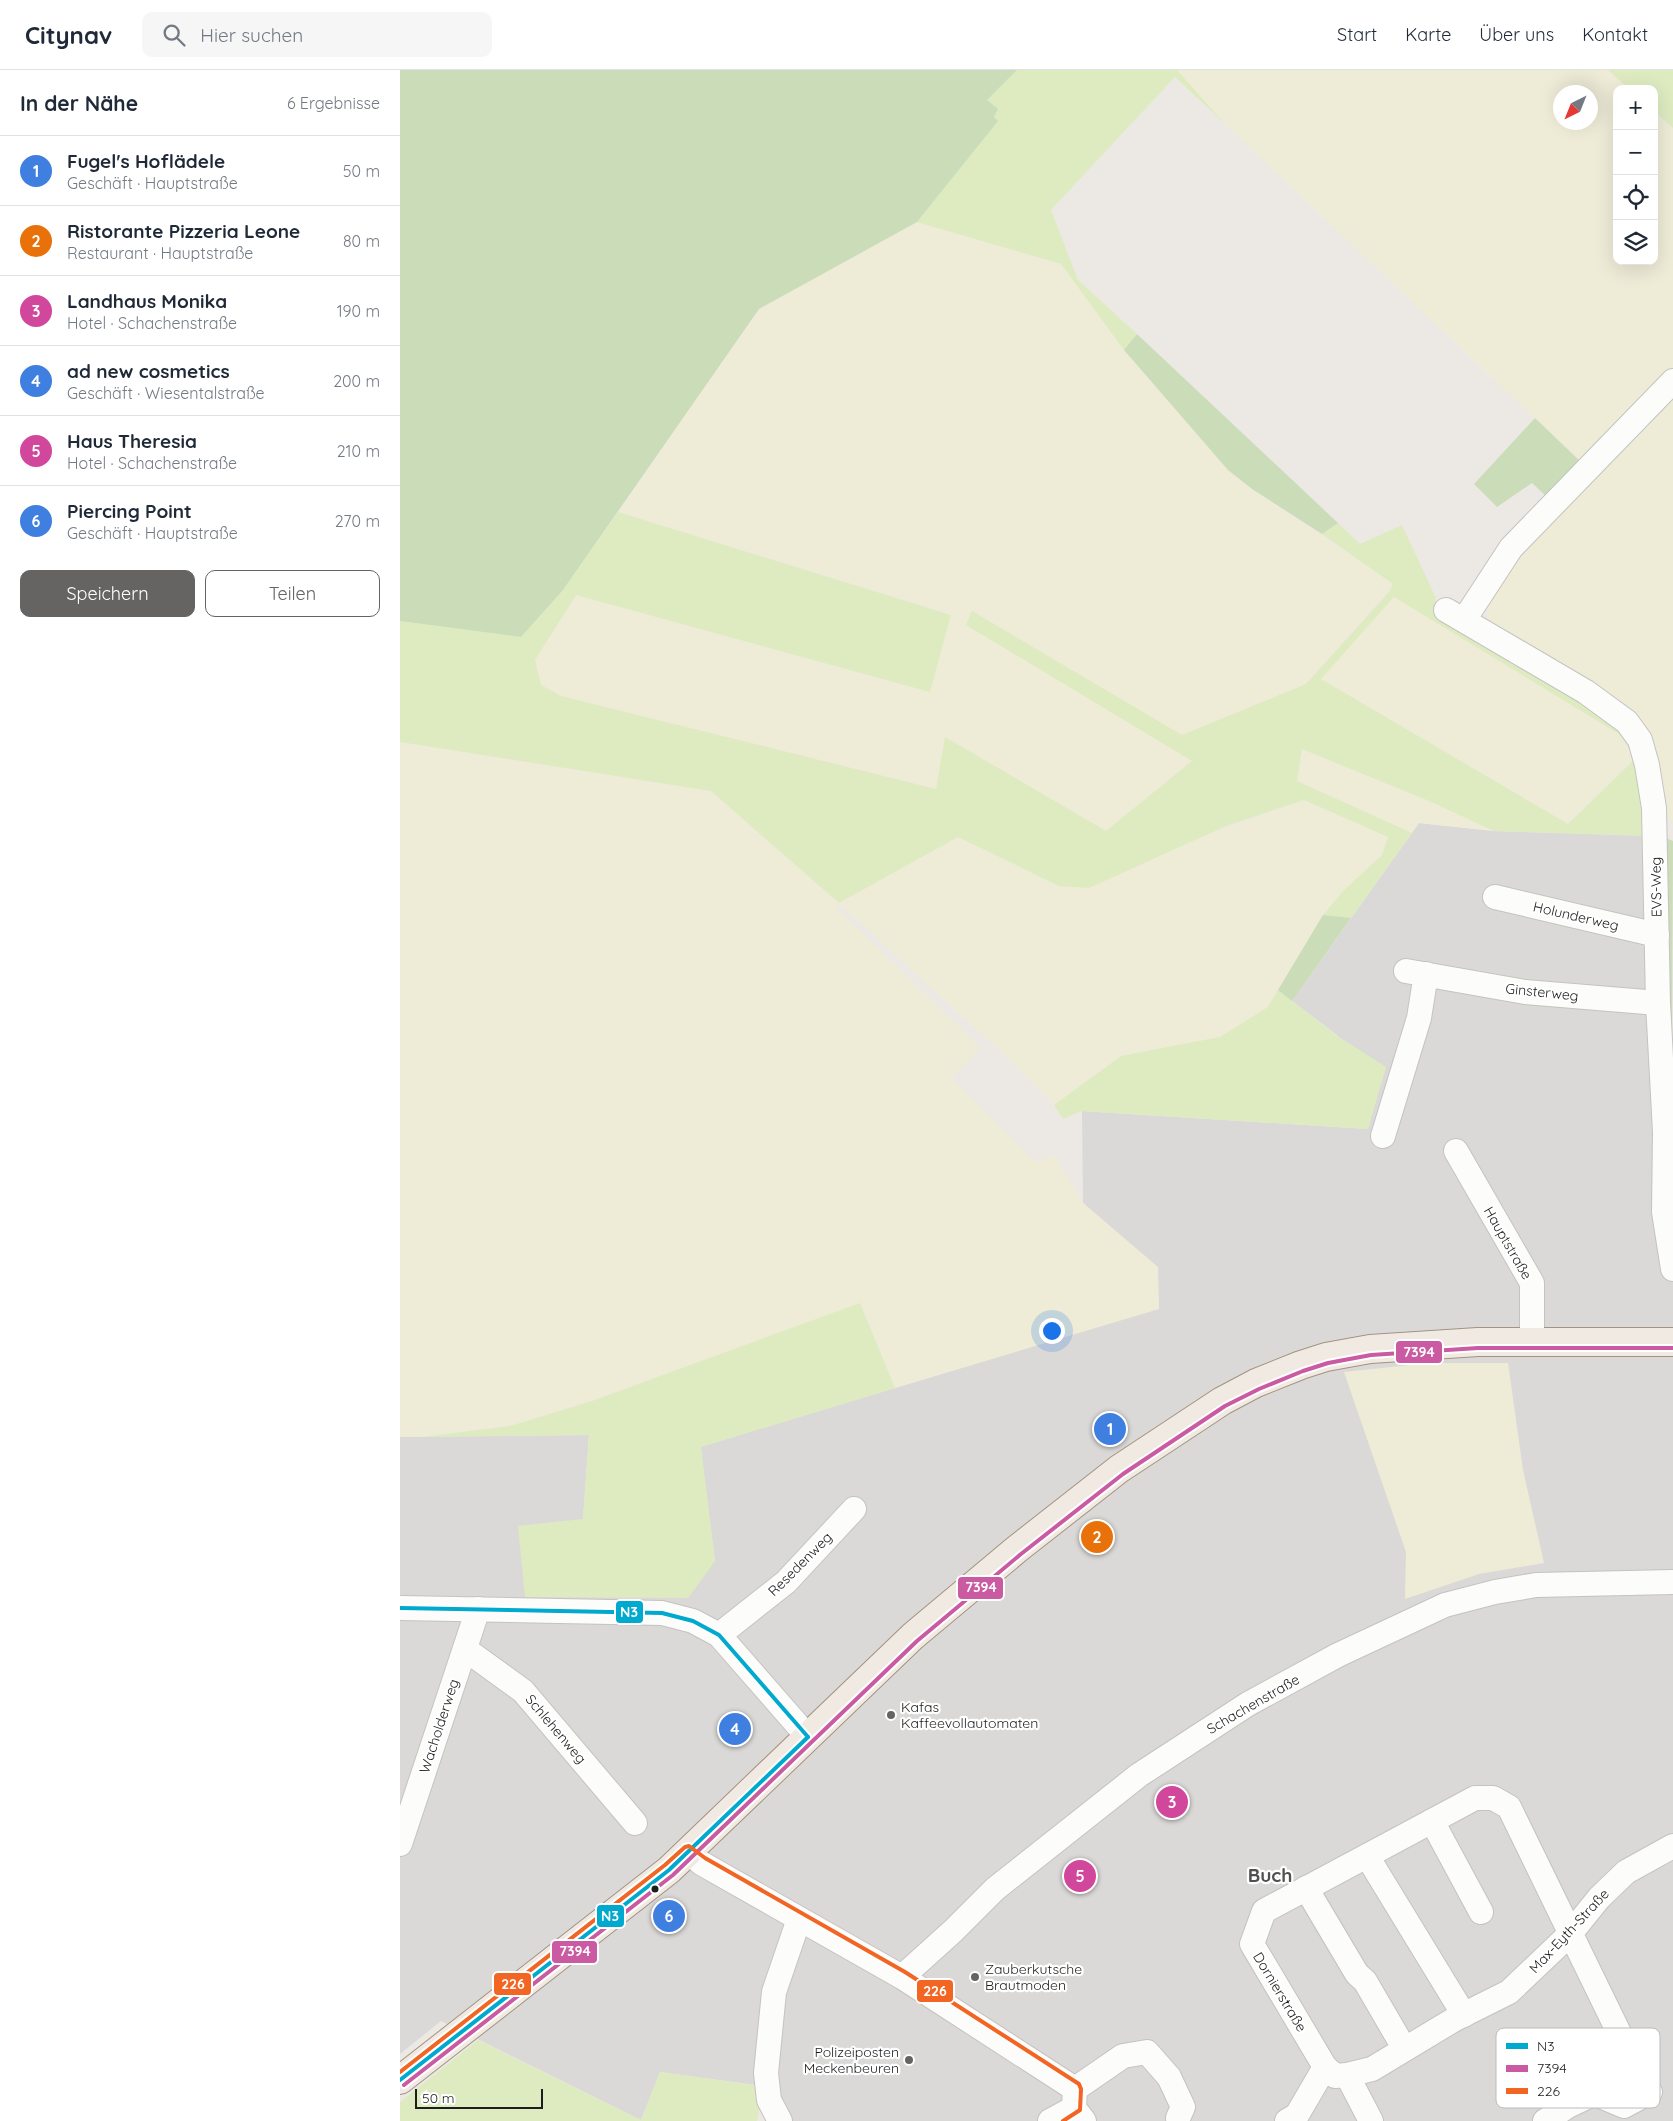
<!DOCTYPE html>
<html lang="de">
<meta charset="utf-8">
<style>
:root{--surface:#fff;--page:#f6f6f7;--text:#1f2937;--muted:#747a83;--line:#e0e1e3;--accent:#656463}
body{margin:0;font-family:Quicksand,sans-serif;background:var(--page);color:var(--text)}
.controls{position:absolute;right:15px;top:15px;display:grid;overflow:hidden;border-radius:10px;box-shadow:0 5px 20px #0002}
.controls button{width:45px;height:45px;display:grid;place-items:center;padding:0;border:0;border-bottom:1px solid var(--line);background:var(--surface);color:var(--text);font:25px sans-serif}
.compass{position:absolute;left:1153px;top:15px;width:45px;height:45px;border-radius:50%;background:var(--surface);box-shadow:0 5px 20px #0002;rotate:223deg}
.scale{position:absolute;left:15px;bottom:12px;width:128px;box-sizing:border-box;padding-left:5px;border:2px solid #1d1d1d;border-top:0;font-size:14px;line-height:18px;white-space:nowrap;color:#1d1d1d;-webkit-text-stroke:4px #fff;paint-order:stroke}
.you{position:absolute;left:651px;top:1260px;width:18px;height:18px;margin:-12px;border:4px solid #fff;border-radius:50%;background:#1a73e8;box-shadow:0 0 0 8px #1a73e833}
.badge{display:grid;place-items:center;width:32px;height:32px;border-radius:50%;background:var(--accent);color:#fff;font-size:16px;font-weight:700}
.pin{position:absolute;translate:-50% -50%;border:2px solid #fff;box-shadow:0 1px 5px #0006}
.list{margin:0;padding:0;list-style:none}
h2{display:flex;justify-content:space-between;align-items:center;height:65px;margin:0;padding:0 20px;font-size:21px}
h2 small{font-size:16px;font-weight:400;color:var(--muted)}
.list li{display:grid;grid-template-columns:32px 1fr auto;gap:15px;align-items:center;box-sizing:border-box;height:70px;padding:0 20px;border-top:1px solid var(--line)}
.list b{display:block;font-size:19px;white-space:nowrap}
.list p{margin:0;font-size:16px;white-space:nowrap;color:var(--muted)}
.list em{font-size:16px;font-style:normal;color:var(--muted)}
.actions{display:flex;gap:10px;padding:15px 20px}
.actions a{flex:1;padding:11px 0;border:1px solid var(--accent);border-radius:10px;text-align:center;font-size:18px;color:var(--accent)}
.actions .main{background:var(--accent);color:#fff}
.icon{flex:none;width:28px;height:28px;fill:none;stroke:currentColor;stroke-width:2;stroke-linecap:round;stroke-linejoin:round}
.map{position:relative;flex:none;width:1273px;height:2051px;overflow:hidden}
header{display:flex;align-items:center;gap:30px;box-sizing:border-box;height:70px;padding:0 25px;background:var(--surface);border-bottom:1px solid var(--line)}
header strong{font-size:24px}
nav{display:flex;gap:28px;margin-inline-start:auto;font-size:18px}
.search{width:350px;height:45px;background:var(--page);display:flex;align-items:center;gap:12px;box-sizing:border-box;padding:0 18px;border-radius:10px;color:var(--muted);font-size:19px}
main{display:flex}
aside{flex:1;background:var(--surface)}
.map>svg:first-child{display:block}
.residential{fill:#dbd9d7}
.farmland{fill:#eeecd7;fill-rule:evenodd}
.grass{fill:#deebc1;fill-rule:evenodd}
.forest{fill:#cadcb8}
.parking{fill:#dad9d7}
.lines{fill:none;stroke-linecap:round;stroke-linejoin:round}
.minor-casing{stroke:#c4c3c1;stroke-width:26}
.major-casing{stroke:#a29382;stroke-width:30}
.minor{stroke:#fcfcfb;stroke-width:24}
.major{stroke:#f1eae3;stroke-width:28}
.bus-1-casing{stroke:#fff;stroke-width:8}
.bus-2-casing{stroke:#fff;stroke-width:8}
.bus-3-casing{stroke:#fff;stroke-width:8}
.bus-1{stroke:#00a9ce;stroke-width:4}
.bus-2{stroke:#ca5ba2;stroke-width:4}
.bus-3{stroke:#f26522;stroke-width:4}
.poi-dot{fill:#656463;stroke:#fff;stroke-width:2}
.bus-dot{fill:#1d1d1d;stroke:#fff;stroke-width:2}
.labels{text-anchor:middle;stroke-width:4.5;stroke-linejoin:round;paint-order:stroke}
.street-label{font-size:14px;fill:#1d1d1d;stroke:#fff}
.poi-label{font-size:14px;fill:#1d1d1d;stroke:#fff;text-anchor:start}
.district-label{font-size:19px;font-weight:bold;fill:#505050;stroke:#fff}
.key{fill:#fff;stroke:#bbb;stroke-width:1}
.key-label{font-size:14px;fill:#1d1d1d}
.line-badge{stroke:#fff;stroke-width:2}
.badge-label{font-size:14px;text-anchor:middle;font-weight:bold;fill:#fff}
</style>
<header>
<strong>Citynav</strong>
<div class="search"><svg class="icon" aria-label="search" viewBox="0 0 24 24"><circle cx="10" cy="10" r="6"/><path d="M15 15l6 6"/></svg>Hier suchen</div>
<nav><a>Start</a><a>Karte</a><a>Über uns</a><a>Kontakt</a></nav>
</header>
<main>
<aside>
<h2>In der Nähe<small>6 Ergebnisse</small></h2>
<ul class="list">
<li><span class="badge" style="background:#3f7fe0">1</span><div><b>Fugel's Hoflädele</b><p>Geschäft · Hauptstraße</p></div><em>50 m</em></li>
<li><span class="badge" style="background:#e8710a">2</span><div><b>Ristorante Pizzeria Leone</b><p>Restaurant · Hauptstraße</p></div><em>80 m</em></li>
<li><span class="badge" style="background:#d1479c">3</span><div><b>Landhaus Monika</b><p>Hotel · Schachenstraße</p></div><em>190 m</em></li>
<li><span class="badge" style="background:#3f7fe0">4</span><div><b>ad new cosmetics</b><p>Geschäft · Wiesentalstraße</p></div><em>200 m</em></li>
<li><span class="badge" style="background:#d1479c">5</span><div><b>Haus Theresia</b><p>Hotel · Schachenstraße</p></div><em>210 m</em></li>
<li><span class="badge" style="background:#3f7fe0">6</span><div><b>Piercing Point</b><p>Geschäft · Hauptstraße</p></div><em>270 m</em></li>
</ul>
<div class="actions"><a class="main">Speichern</a><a>Teilen</a></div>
</aside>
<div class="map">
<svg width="1273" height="2051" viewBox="0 0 1273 2051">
<rect width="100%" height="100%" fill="#ece9e5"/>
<polygon class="residential" points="1019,753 1094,761 1261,766 1266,913 1273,983 1273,2051 378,2051 355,2015 260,2002 241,2050 41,1951 0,1984 0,1367 189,1365 183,1449 315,1491 300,1377 759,1238 757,1197 683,1133 682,1041 968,1059 937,965 892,931"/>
<g class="farmland">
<path d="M777,0H1208L1229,19H1217V191H1254V41L1273,58V303L1183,394L825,54ZM1160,22H1190V52H1160Z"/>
<polygon points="517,152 661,194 724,280 828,400 852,419 994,514 906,614 782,666 572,541 567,555 793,691 706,761 545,667 537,719 161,626 140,615 135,590 176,525 530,621 550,544 218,442 359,239"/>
<polygon points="1273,321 1273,752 1261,747 1254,691 1097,561 1088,547 1087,527 1114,485"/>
<polygon points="994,526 1219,664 1236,688 1168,754 919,608"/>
<polygon points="0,672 311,721 439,833 558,767 659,816 904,730 988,767 982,785 943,821 923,845 868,937 820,967 721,986 654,1035 612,992 439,833 437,839 581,978 551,1008 635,1092 655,1086 683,1133 758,1197 759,1239 495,1318 461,1234 192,1331 110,1356 21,1367 0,1367"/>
<polygon points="902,679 1029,731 1094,761 1019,753 1012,763 897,711"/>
<polygon points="1030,1293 1108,1293 1123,1400 1144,1493 1079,1504 1005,1529 1006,1482 944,1302"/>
</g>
<g class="grass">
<polygon points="617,0 777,0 825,54 775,7 651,140 678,210 737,264 724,280 661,194 517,152 597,52 587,30"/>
<polygon points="1208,0 1273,0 1273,58 1254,41 1254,19 1229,19"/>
<path d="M218,442L551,545L530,622L176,525L135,590L141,615L161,626L536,719L545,667L706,761L792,691L566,555L572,541L782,665L906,614L989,522L993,514L922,464L938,453L960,474L1002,455L1036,528L1035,539L1195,635L1232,670L1240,690L1246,766L1094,761L1029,731L902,679L897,711L1012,763L951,848L923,845L943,821L982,785L988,767L904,730L826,756L689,818L659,816L558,767L439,833L311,721L0,672V551L121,567L163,520ZM994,527L1219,664L1236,688L1168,754L921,609Z"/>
<polygon points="878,920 936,965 986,997 968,1059 682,1041 663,1049 654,1035 721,986 820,967 868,937"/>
<polygon points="460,1233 495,1318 301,1377 315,1491 288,1528 125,1527 118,1456 183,1449 189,1365 21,1367 110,1356 192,1331"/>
<polygon points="78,1970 241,2050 260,2002 355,2015 360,2037 357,2051 0,2051 0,2032"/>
</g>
<g class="forest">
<polygon points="0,0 617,0 587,30 598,39 594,47 598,51 517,152 359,239 163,520 121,567 0,551"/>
<polygon points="737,264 938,453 922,464 852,419 828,400 724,280"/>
<polygon points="1135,348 1183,394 1149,429 1132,413 1097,437 1074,414"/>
<polygon points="1261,766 1273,771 1272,974 1266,913"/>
<polygon points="923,845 951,848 892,931 878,920"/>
</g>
<g class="parking">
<polygon points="460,1740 518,1802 493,1825 469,1800 446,1821 412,1784"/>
<polygon points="405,1871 451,1899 424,1948 398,1940 403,1922 394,1918"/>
<polygon points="1095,1975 1126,2035 1105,2049 1092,2049 1060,1990 1071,1976"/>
<polygon points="596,1984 625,2002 618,2013 589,1995"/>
</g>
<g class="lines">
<defs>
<g id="minor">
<polyline points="1046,540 1186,622 1227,652 1240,670 1247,695 1254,738 1258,933 1265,1062 1264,1142 1273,1199"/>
<polyline points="1064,550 1111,478 1273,311"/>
<polyline points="1095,827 1257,865"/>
<polyline points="1006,901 1125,922 1258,933"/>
<polyline points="983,1066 1019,948 1026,904"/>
<polyline points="1056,1081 1132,1213 1132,1272"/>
<polyline points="0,1538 262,1543 293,1551 319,1565 408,1667"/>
<polyline points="319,1565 386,1512 454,1439"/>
<polyline points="65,1579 123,1621 235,1753"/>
<polyline points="1032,1751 1081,1842"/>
<polyline points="0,1774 78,1539"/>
<polyline points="289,1782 301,1793 502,1907 675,2019"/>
<polyline points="967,1786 1064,1945"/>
<polyline points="906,1818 957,1904 965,1911 1004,1978"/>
<polyline points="502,1907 553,1861 595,1819 739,1705 848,1634 938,1585 1045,1535 1095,1522 1136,1515 1273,1512"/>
<polyline points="947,2005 971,2051"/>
<polyline points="675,2019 723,1986 747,1982 769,2007 783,2037 778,2048"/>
<polyline points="675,2019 674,2038 684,2051"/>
<polyline points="1191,2022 1224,2036 1250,2022 1223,1971"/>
<polyline points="380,2051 369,2030 366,2003 374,1922 399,1849"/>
<polyline points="650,2051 674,2038"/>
<polyline points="887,2051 897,2045 925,1997"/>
<polyline points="1145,2051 1168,2036 1189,2026 1223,1971 1109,1737 1093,1728 1075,1728 864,1841 852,1874 925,1997 935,2006 947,2005 972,1999 1055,1949 1109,1922 1170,1864 1199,1828 1226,1802 1273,1776"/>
</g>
<polyline id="major" points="0,2010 269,1800 513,1566 617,1479 719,1399 822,1331 856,1313 901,1295 926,1287 970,1279 1078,1272 1273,1272"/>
</defs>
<use href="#minor" class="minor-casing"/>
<use href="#major" class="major-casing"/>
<use href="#minor" class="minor"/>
<use href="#major" class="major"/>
<defs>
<g id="bus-1">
<polyline points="0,1538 262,1543 293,1551 319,1565 408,1667"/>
<polyline points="0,2010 269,1800 408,1667"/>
</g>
<polyline id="bus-2" points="4,2015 273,1805 517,1571 621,1484 723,1404 825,1336 859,1319 903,1301 928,1293 971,1285 1078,1278 1273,1278"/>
<polyline id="bus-3" points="0,2002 265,1795 285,1777 289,1776 305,1788 505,1902 679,2014 681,2019 680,2040 663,2051"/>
</defs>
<use href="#bus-1" class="bus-1-casing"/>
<use href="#bus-2" class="bus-2-casing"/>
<use href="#bus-3" class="bus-3-casing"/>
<use href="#bus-1" class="bus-1"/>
<use href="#bus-2" class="bus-2"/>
<use href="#bus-3" class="bus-3"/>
</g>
<g class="poi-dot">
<circle cx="491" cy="1645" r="5"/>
<circle cx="575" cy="1907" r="5"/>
<circle cx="509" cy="1990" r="5"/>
</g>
<circle class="bus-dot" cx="255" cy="1819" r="4.5"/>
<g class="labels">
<g class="street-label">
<text transform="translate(1256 817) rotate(-91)" y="5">EVS-Weg</text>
<text transform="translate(1176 846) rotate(13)" y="5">Holunderweg</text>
<text transform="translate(1142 922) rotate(6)" y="5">Ginsterweg</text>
<text transform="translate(1108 1173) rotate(60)" y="5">Hauptstraße</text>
<text transform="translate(400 1494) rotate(-45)" y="5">Resedenweg</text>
<text transform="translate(853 1634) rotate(-30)" y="5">Schachenstraße</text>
<text transform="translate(39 1656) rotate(-72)" y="5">Wacholderweg</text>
<text transform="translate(156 1659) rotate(50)" y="5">Schlehenweg</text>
<text transform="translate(1169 1861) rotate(-47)" y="5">Max-Eyth-Straße</text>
<text transform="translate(880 1922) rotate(59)" y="5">Dornierstraße</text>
</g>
<g class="poi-label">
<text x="501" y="1642">Kafas<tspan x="501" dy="16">Kaffeevollautomaten</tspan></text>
<text x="585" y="1904">Zauberkutsche<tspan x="585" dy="16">Brautmoden</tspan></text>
<text x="499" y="1987" text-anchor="end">Polizeiposten<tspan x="499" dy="16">Meckenbeuren</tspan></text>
</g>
<g class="district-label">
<text x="870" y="1812">Buch</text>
</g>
</g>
<rect x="1096" y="1958" width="164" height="80" rx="8" class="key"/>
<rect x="1106" y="1973" width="22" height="6" fill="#00a9ce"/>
<rect x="1106" y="1995" width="22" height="7" fill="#ca5ba2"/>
<rect x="1106" y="2018" width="22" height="6" fill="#f26522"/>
<g class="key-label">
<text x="1137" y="1981">N3</text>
<text x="1137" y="2003">7394</text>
<text x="1137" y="2026">226</text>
</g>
<g class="line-badge">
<rect x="995" y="1270" width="48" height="24" rx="5" fill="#ca5ba2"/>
<rect x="557" y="1506" width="47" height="24" rx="5" fill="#ca5ba2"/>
<rect x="215" y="1530" width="29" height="24" rx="5" fill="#00a9ce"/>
<rect x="196" y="1834" width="29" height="24" rx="5" fill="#00a9ce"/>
<rect x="151" y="1870" width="47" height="24" rx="5" fill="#ca5ba2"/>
<rect x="93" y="1902" width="39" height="24" rx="5" fill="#f26522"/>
<rect x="516" y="1909" width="38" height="24" rx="5" fill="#f26522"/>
</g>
<g class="badge-label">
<text x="1019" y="1287">7394</text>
<text x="581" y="1522">7394</text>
<text x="229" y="1547">N3</text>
<text x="210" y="1851">N3</text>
<text x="175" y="1886">7394</text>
<text x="113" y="1919">226</text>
<text x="535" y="1926">226</text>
</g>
</svg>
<div class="controls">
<button>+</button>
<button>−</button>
<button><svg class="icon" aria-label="locate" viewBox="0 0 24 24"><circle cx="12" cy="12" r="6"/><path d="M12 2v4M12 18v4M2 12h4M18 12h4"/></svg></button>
<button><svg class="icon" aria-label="layers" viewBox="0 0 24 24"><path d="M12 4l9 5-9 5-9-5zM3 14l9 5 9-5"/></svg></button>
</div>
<svg class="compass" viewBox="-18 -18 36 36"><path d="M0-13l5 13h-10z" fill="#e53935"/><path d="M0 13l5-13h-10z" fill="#747a83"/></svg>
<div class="scale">50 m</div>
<div class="you"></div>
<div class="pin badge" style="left:710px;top:1359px;background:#3f7fe0">1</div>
<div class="pin badge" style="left:697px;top:1467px;background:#e8710a">2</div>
<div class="pin badge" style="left:772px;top:1732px;background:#d1479c">3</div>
<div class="pin badge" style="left:335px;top:1659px;background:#3f7fe0">4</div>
<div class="pin badge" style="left:680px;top:1806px;background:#d1479c">5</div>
<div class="pin badge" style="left:269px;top:1846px;background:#3f7fe0">6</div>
</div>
</main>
